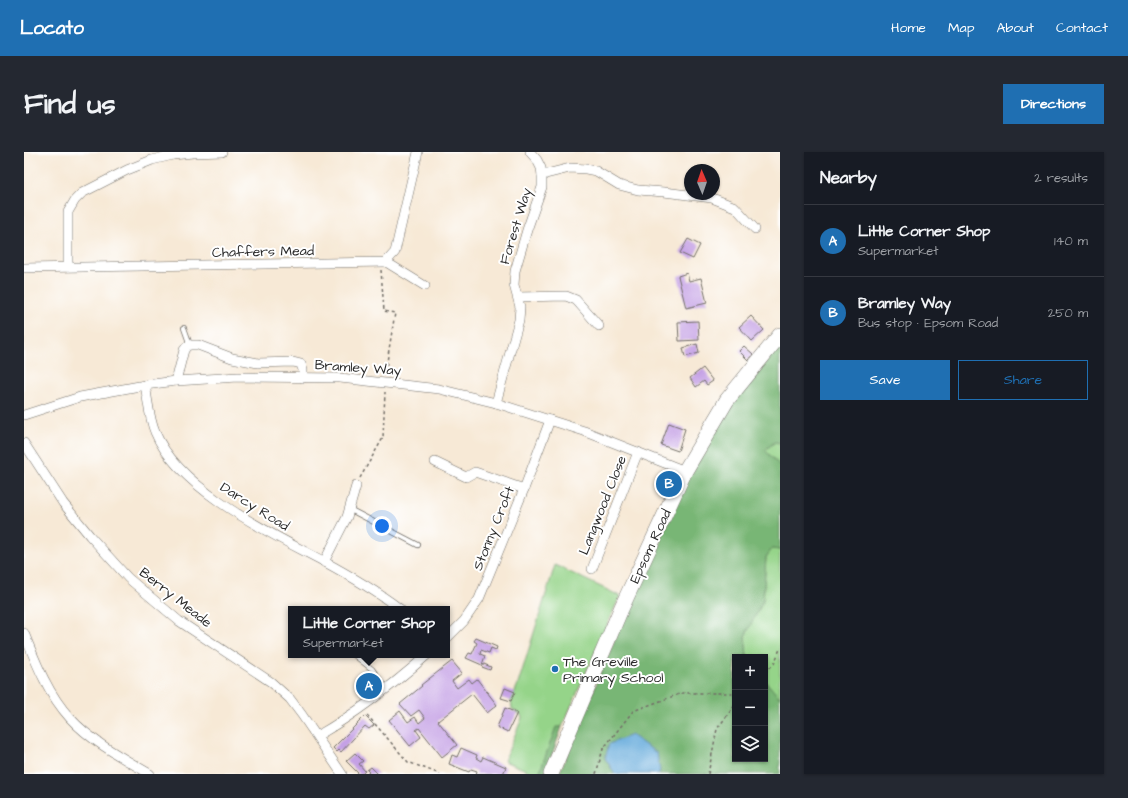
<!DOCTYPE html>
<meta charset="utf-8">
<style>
:root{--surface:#171b24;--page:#242831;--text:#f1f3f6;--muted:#9ea1a6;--line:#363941;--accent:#1f6fb2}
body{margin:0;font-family:"Architects Daughter",sans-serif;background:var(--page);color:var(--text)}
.controls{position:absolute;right:12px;bottom:12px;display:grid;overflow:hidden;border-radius:0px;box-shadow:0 1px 3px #0004}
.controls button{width:36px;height:36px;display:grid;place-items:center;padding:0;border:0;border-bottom:1px solid var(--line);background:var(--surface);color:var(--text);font:20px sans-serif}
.compass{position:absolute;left:660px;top:12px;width:36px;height:36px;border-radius:50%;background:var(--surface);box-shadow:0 1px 3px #0004;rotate:358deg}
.you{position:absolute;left:358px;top:374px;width:14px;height:14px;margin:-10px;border:3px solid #fff;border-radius:50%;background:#1a73e8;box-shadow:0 0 0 6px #1a73e833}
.badge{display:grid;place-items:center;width:26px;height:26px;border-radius:50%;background:var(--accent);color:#fff;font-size:13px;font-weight:700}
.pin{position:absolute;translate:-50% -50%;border:2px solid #fff;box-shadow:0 1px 4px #0006}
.popup{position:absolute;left:264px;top:454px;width:162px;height:52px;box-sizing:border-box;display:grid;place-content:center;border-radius:0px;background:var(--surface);filter:drop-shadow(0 1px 3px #0005);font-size:13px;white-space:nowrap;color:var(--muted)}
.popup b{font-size:15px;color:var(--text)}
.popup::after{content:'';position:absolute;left:50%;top:100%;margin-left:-8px;border:8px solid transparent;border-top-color:var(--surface)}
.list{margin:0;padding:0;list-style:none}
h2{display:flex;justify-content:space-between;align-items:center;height:52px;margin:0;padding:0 16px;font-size:17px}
h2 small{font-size:13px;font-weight:400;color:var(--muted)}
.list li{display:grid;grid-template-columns:26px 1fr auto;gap:12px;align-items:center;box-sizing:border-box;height:72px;padding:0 16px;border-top:1px solid var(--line)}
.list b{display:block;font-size:15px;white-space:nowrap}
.list p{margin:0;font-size:13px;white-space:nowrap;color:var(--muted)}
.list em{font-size:13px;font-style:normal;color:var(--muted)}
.actions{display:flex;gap:8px;padding:12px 16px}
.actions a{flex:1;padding:9px 0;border:1px solid var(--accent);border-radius:0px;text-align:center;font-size:14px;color:var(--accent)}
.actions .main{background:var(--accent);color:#fff}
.icon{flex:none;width:22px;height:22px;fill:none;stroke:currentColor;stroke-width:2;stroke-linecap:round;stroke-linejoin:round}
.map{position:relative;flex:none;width:756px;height:622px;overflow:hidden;border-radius:0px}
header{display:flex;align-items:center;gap:24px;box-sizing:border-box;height:56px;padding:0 20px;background:var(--accent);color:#fff}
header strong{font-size:19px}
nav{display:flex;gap:22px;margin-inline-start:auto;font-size:14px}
.intro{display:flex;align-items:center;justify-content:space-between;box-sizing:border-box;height:96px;padding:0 24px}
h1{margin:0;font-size:28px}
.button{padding:10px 18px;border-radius:0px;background:var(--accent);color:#fff;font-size:14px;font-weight:700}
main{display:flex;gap:24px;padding:0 24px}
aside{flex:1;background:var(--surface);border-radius:0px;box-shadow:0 1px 3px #0004}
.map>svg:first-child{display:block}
.green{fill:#95d489;stroke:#60805a}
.forest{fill:#78b675;stroke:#527050}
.water{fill:#67acdc;stroke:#496c84}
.building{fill:#c5a1e5}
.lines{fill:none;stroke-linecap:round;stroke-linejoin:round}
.service-casing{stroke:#726e67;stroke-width:6}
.minor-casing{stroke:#726e67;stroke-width:10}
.trunk-casing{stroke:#726e67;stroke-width:16}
.path{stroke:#726e67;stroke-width:1.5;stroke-dasharray:3 3;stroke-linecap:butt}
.service{stroke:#fff;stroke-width:4.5}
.minor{stroke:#fff;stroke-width:9}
.trunk{stroke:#fff;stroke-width:15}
.poi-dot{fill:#1f6fb2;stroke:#fff;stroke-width:1.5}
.labels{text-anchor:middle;stroke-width:4;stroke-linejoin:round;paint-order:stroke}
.street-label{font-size:14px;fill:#2b2b2b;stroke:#fff}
.poi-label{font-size:14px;fill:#2b2b2b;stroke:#fff;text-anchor:start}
</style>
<header>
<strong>Locato</strong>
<nav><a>Home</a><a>Map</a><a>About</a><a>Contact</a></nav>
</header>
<div class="intro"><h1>Find us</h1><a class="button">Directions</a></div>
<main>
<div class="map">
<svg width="756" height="622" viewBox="0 0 756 622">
<rect width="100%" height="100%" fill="#fff"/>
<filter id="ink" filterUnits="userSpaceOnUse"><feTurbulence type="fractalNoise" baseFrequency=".025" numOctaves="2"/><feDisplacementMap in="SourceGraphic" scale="8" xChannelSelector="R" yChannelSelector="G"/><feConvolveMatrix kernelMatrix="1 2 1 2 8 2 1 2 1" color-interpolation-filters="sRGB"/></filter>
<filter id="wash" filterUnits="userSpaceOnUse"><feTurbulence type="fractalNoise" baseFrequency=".012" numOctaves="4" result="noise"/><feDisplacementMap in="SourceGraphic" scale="16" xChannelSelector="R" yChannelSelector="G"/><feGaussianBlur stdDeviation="0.9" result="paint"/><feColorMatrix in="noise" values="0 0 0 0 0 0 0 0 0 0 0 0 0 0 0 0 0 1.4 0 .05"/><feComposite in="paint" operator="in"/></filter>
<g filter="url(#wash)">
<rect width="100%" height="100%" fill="#f7e9d6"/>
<g class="green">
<polygon points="751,290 756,291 756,314 741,298"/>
<polygon points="748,397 756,398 756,546 741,529 741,505 723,505 721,484 739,449 742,405"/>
<polygon points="531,413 596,444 538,575 532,576 515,622 506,622 507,620 480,609 498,566 497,563 488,557 487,549 494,532"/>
</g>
<g class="forest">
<polygon points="756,192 756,291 751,290 741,298 756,314 756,398 748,397 742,405 739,449 721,484 723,505 711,505 711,607 741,607 741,529 756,546 756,622 634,622 636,619 581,606 591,622 535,622 624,407 631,403 636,392 639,376 662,329 697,269 725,230"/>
<polygon points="532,575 538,575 521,622 515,622"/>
</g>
<polygon class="water" points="607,583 633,601 636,619 634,622 591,622 581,606 585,592"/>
<g id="blocks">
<g class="building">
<polygon points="664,87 676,93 669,107 656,101"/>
<polygon points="663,121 665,129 677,126 683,151 662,156 654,124"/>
<polygon points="727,164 740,178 728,189 715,175"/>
<polygon points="674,169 675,188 655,189 654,170"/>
<polygon points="673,192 675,201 661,205 659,196"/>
<polygon points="720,194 729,202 724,208 715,199"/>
<polygon points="679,216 689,229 683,233 680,229 672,235 666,226"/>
<polygon points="645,271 661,277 654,299 637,293"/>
<polygon points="452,486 473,495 472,498 467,496 465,501 457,498 456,502 461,504 458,513 442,506 445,501 448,502 453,491 450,489"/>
<polygon points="428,509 438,521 428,529 433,536 445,527 448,531 453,527 473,553 463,561 448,542 414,569 433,593 418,605 395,576 392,578 397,585 386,594 365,568 376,559 384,570 391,565 395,571 401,566 395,558 387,564 376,552 398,534 397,533"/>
<polygon points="460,512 467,515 466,518 458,515"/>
<polygon points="481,536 491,540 487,549 477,546"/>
<polygon points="481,556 493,561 484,580 473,575"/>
<polygon points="341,564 350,573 345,577 341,574 317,600 315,598 313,600 309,596"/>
<polygon points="437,596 453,603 452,606 457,609 459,605 482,615 479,622 452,622 453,619 447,617 445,620 425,612 428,603 433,605"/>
<polygon points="331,601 339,609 335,612 341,619 338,622 335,622 322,609"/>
<polygon points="347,615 354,622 343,622 345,620 343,618"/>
</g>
</g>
</g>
<g filter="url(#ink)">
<use href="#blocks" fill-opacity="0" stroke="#726e67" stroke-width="1"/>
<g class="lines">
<defs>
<g id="service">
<polyline points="160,176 166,193"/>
<polyline points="325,357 394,393"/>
<polyline points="330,503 348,517 362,537"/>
</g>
<g id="minor">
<polyline points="518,23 546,16 562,17 572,19 595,33 614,38 640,40 688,46 711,55 731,77"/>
<polyline points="362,110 401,134"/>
<polyline points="44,115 44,60 51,48 58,41 103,18 128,8 149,3 169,1 198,0"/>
<polyline points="0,116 362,110 371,100 394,0"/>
<polyline points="494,145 542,144 552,148 575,174"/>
<polyline points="152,229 160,198 163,194 167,193 174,193 208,206 234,211 269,210 277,212 279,218 279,226"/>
<path d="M121,233C124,248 125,266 131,280C155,338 246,381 299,409C325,423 352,439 376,457"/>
<polyline points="472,251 495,168 496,155 490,133 491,119 503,78 518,35 518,23 517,16 513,8 506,0"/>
<polyline points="0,263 56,245 121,233 152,229 214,225 316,226 415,237 472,251 560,279 661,319"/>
<polyline points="0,291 39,351 66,384 104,426 155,469 247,530 266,547 278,563 318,622"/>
<polyline points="411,310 442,325 451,320 500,337"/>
<polyline points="300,410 323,365 332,334"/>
<polyline points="568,417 614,300"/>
<path d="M0,481C12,511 24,542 46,566C68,590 99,606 126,622"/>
<polyline points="423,486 440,469 455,447 500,337 526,268"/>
<path d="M293,584C333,561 369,533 403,503"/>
</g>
<polyline id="trunk" points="527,622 597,457 661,319 703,248 756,183"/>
</defs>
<use href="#service" class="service-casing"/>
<use href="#minor" class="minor-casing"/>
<use href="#trunk" class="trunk-casing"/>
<g class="path">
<polyline points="357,118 360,159 371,161 361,222"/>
<polyline points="336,326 359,286 361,240"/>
<polyline points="741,520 750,512 756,497"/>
<polyline points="343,563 384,610 416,622"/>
<polyline points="572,622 579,597 609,559 658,541 711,541"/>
<polyline points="684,622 693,577 711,553"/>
</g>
<use href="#service" class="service"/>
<use href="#minor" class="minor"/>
<use href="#trunk" class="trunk"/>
</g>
</g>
<circle class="poi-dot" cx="531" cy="517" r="4"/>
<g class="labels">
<g class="street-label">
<text transform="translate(491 74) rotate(-73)" y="5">Forest Way</text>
<text transform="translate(239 99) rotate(-1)" y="5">Chaffers Mead</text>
<text transform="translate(334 215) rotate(4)" y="5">Bramley Way</text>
<text transform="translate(578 353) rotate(-68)" y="5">Langwood Close</text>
<text transform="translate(231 354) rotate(32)" y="5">Darcy Road</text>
<text transform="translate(469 376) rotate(-68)" y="5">Stonny Croft</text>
<text transform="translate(626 394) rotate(-65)" y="5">Epsom Road</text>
<text transform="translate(152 445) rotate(38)" y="5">Berry Meade</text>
</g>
<g class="poi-label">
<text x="539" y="514">The Greville<tspan x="539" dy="16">Primary School</tspan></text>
</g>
</g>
</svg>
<div class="controls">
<button>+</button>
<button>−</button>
<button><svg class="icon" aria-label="layers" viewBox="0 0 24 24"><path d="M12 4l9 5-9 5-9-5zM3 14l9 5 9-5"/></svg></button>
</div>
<svg class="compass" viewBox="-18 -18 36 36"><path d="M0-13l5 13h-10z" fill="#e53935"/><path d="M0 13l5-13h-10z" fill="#9ea1a6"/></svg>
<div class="you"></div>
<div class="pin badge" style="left:345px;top:534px">A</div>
<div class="popup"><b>Little Corner Shop</b>Supermarket</div>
<div class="pin badge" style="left:645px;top:332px">B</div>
</div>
<aside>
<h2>Nearby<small>2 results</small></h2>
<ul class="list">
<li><span class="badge">A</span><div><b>Little Corner Shop</b><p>Supermarket</p></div><em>140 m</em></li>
<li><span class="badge">B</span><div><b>Bramley Way</b><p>Bus stop · Epsom Road</p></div><em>250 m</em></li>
</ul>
<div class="actions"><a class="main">Save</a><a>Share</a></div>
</aside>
</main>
